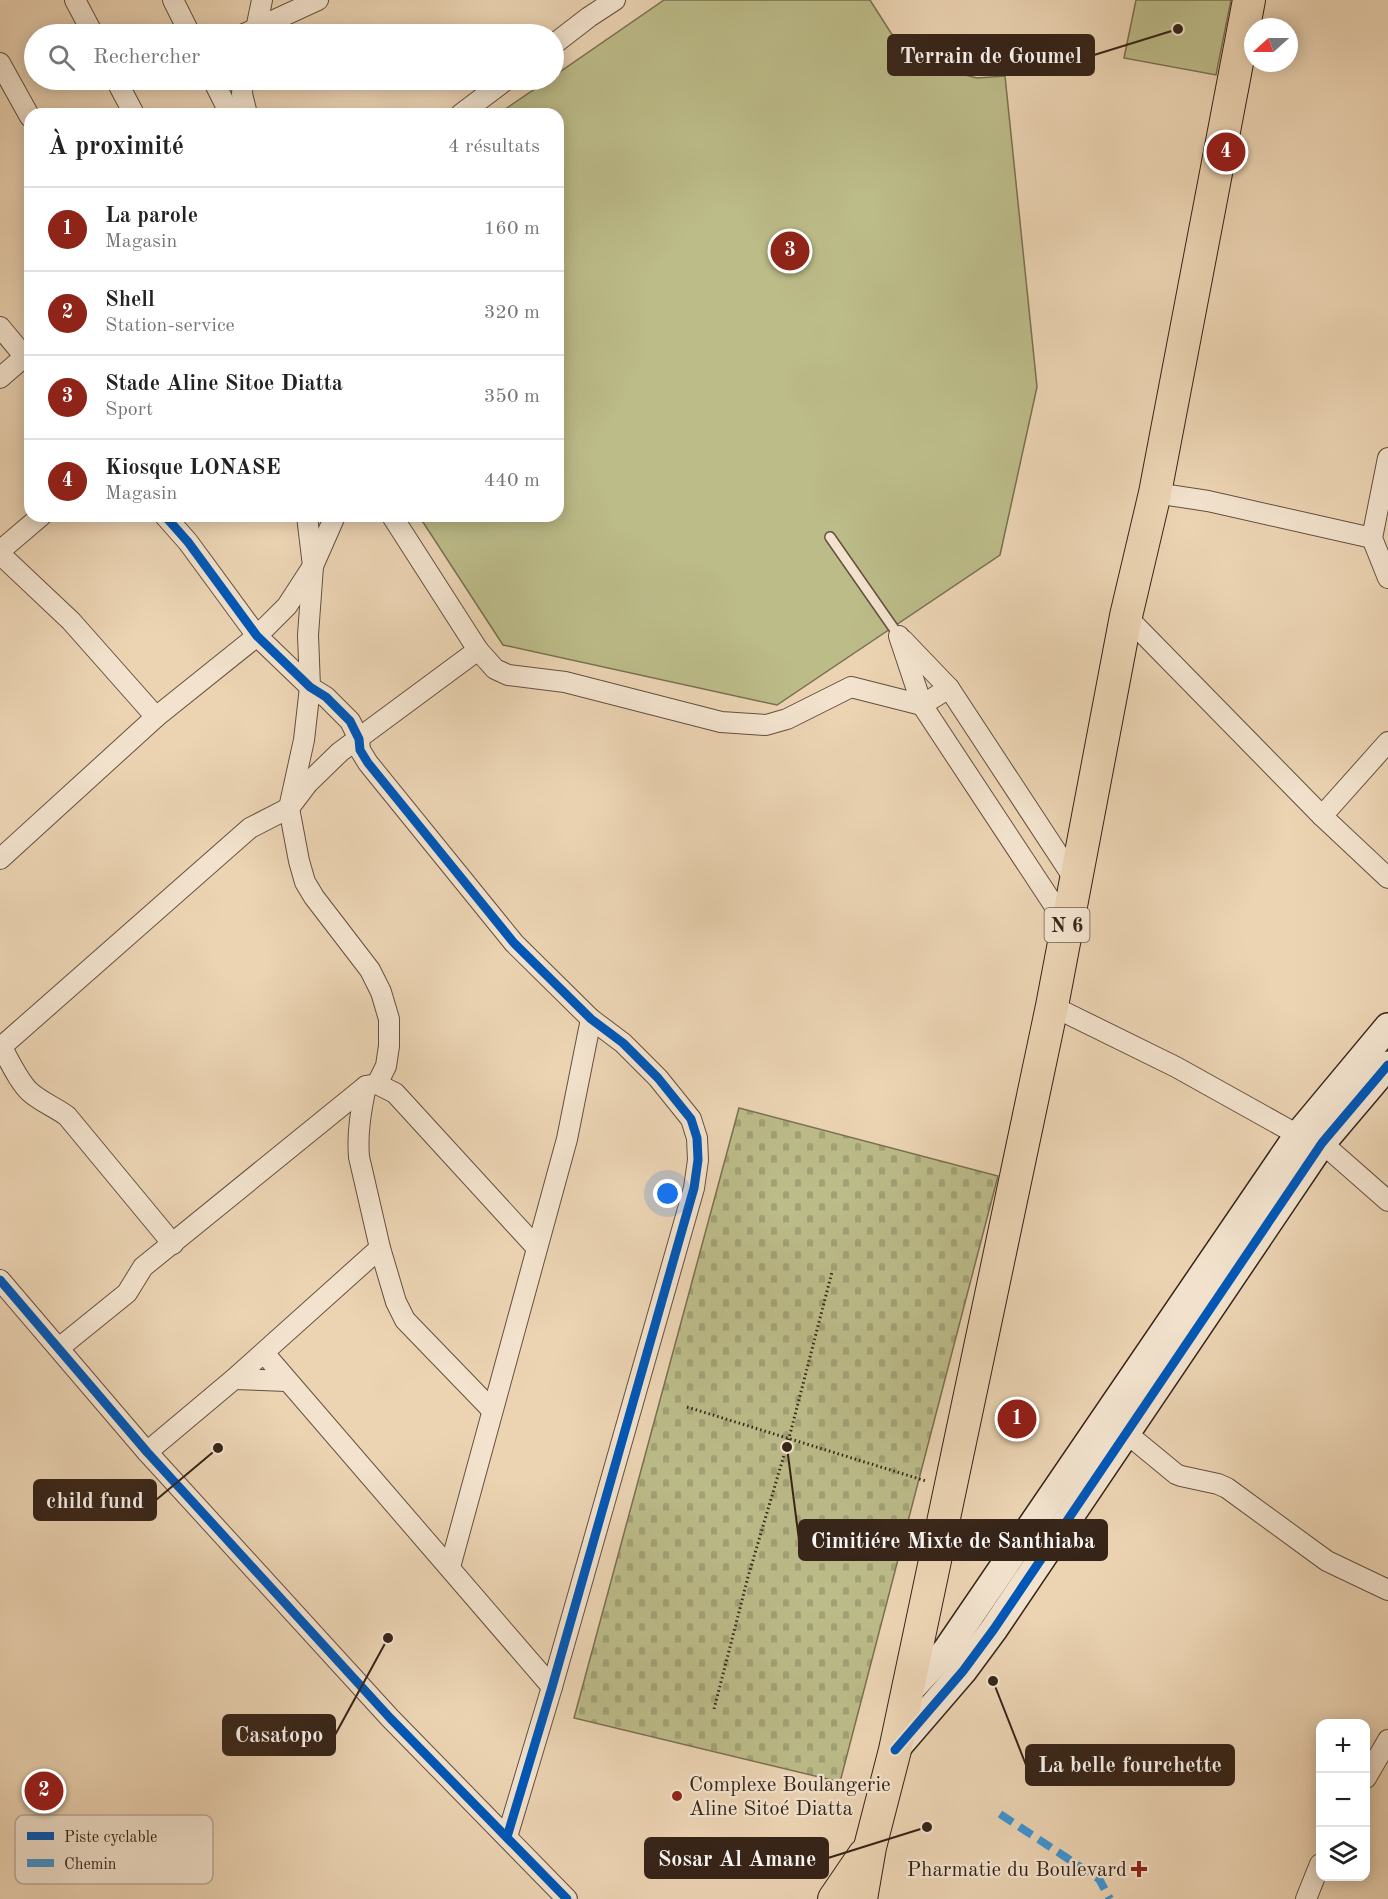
<!DOCTYPE html>
<html lang="fr">
<meta charset="utf-8">
<style>
:root{--surface:#fff;--page:#f2f2f2;--text:#222;--muted:#767676;--line:#e0e0e0;--accent:#8f2418}
body{margin:0;font-family:"Old Standard TT",serif;background:var(--page);color:var(--text)}
.controls{position:absolute;right:18px;bottom:18px;display:grid;overflow:hidden;border-radius:12px;box-shadow:0 3px 15px #0003}
.controls button{width:54px;height:54px;display:grid;place-items:center;padding:0;border:0;border-bottom:2px solid var(--line);background:var(--surface);color:var(--text);font:30px sans-serif}
.compass{position:absolute;left:1244px;top:18px;width:54px;height:54px;border-radius:50%;background:var(--surface);box-shadow:0 3px 15px #0003;rotate:249deg}
.you{position:absolute;left:668px;top:1194px;width:21px;height:21px;margin:-15px;border:4px solid #fff;border-radius:50%;background:#1a73e8;box-shadow:0 0 0 9px #1a73e833}
.badge{display:grid;place-items:center;width:39px;height:39px;border-radius:50%;background:var(--accent);color:#fff;font-size:20px;font-weight:700}
.pin{position:absolute;translate:-50% -50%;border:3px solid #fff;box-shadow:0 2px 6px #0006}
.list{margin:0;padding:0;list-style:none}
h2{display:flex;justify-content:space-between;align-items:center;height:78px;margin:0;padding:0 24px;font-size:26px}
h2 small{font-size:20px;font-weight:400;color:var(--muted)}
.list li{display:grid;grid-template-columns:39px 1fr auto;gap:18px;align-items:center;box-sizing:border-box;height:84px;padding:0 24px;border-top:2px solid var(--line)}
.list b{display:block;font-size:22px;white-space:nowrap}
.list p{margin:0;font-size:20px;white-space:nowrap;color:var(--muted)}
.list em{font-size:20px;font-style:normal;color:var(--muted)}
.icon{flex:none;width:33px;height:33px;fill:none;stroke:currentColor;stroke-width:2;stroke-linecap:round;stroke-linejoin:round}
.map{position:relative;flex:none;width:1388px;height:1899px;overflow:hidden}
.search{position:absolute;background:var(--surface);box-shadow:0 3px 15px #0003;left:24px;top:24px;width:540px;height:66px;display:flex;align-items:center;gap:15px;box-sizing:border-box;padding:0 21px;border-radius:33px;color:var(--muted);font-size:22px}
.panel{position:absolute;background:var(--surface);box-shadow:0 3px 15px #0003;left:24px;top:108px;width:540px;height:414px;border-radius:18px}
.map>svg:first-child{display:block}
.cemetery{fill:url(#cemetery-stones);stroke:#797051;stroke-width:1.5}
.park{fill:#bcbc89;stroke:#797051;stroke-width:1.5}
.lines{fill:none;stroke-linecap:round;stroke-linejoin:round}
.lane-casing{stroke:#645040;stroke-width:12}
.street-casing{stroke:#645040;stroke-width:22}
.secondary-casing{stroke:#362419;stroke-width:30}
.primary-casing{stroke:#362419;stroke-width:34}
.path{stroke:#362419;stroke-width:3;stroke-dasharray:1.5 3;stroke-linecap:butt}
.lane{stroke:#f3e3ce;stroke-width:9}
.street{stroke:#f3e3ce;stroke-width:20}
.secondary{stroke:#f3e3ce;stroke-width:27}
.primary{stroke:#ecd4b3;stroke-width:32}
.quiet{stroke:#3e95d4;stroke-width:8;stroke-dasharray:15 8;stroke-linecap:butt}
.cycleway-casing{stroke:#f3e3ce;stroke-width:13}
.cycleway{stroke:#0057b8;stroke-width:9}
.poi-dot{fill:#8f2418;stroke:#f3e3ce;stroke-width:2}
.labels{text-anchor:middle;stroke-width:4.5;stroke-linejoin:round;paint-order:stroke}
.shield{fill:#f3e3ce;stroke:#6f5d4f;stroke-width:1.5}
.shield-label{font-size:20px;font-weight:bold;fill:#362419}
.poi-label{font-size:21px;fill:#362419;stroke:#f3e3ce;text-anchor:start}
.key{fill:#f3e3ce;stroke:#baaa98;stroke-width:1.5}
.key-label{font-size:16px;fill:#362419}
.leader{fill:none;stroke:#362419;stroke-width:2}
.callout-dot{fill:#362419;stroke:#f3e3ce;stroke-width:2}
.callout{fill:#362419;stroke:#362419;stroke-width:2}
.callout-label{font-size:22px;text-anchor:middle;font-weight:bold;fill:#fff}
</style>
<div class="map">
<svg width="1388" height="1899" viewBox="0 0 1388 1899">
<defs>
<pattern id="cemetery-stones" width="16" height="16" patternUnits="userSpaceOnUse" patternTransform="scale(1.5)"><rect width="16" height="16" fill="#bcbc89"/><path d="M2 7V4a2 2 0 0 1 4 0v3zM10 15v-3a2 2 0 0 1 4 0v3z" fill="#a2a176"/></pattern>
</defs>
<rect width="100%" height="100%" fill="#ecd4b3"/>
<filter id="stains"><feTurbulence type="fractalNoise" baseFrequency=".00333" numOctaves="4"/><feColorMatrix values="0 0 0 0 .2 0 0 0 0 .09 0 0 0 0 .02 0 0 0 .5 -.17"/></filter>
<radialGradient id="worn" r=".72"><stop offset=".6" stop-color="#630" stop-opacity="0"/><stop offset="1" stop-color="#630" stop-opacity=".3"/></radialGradient>
<polygon class="cemetery" points="739,1108 998,1176 840,1782 574,1718"/>
<g class="park">
<polygon points="664,0 870,0 891,33 915,55 945,70 977,78 1005,76 1037,387 1000,555 777,705 503,645 419,516 558,516 558,114 498,114 548,80 554,80 554,76"/>
<polygon points="1136,0 1231,0 1216,75 1124,58"/>
</g>
<g class="lines">
<defs>
<polyline id="lane" points="830,537 899,636"/>
<g id="street">
<polyline points="75,0 93,34"/>
<polyline points="173,0 190,34"/>
<polyline points="244,34 318,0"/>
<polyline points="255,34 262,0"/>
<polyline points="554,44 589,17 615,0"/>
<polyline points="0,63 30,117"/>
<polyline points="116,80 134,114"/>
<polyline points="213,80 230,114"/>
<polyline points="243,80 242,94 247,114"/>
<polyline points="461,114 506,80"/>
<polyline points="0,327 30,363"/>
<polyline points="0,378 30,352"/>
<polyline points="1388,458 1372,538 1388,578"/>
<polyline points="1155,493 1208,501 1372,538"/>
<polyline points="165,516 188,542 257,636 310,687 326,697 350,721 359,739 360,750 368,763 514,943 591,1019 623,1043 658,1078 691,1119 697,1138 698,1160 694,1188 552,1687 507,1837"/>
<polyline points="307,516 313,566 308,635 310,687 304,740 289,808 299,861 305,882 314,897 370,970 381,992 389,1019 389,1046 386,1066 377,1084"/>
<polyline points="392,516 478,650 495,669 508,675 565,682 721,722 766,725 787,719 851,687 922,705 949,688"/>
<polyline points="0,551 41,516"/>
<polyline points="0,554 71,621 156,717"/>
<polyline points="1126,616 1322,816 1388,878"/>
<polyline points="899,636 922,705 1067,925"/>
<polyline points="903,640 949,688 1075,880"/>
<polyline points="1322,816 1388,742"/>
<polyline points="0,859 156,717 257,636 287,606 313,566 335,516"/>
<polyline points="1052,1006 1176,1067 1298,1135"/>
<path d="M1,1046C9,1060 19,1082 30,1092C41,1102 55,1107 67,1116L173,1244"/>
<polyline points="0,1048 250,828 289,808 308,783 340,752 478,650"/>
<path d="M366,1086C361,1110 357,1133 359,1157L380,1248L396,1302L405,1320L492,1410"/>
<polyline points="1322,1143 1388,1201"/>
<polyline points="0,1280 147,1452 390,1718 567,1899"/>
<polyline points="59,1348 127,1293 143,1267 366,1086 377,1084 395,1093 536,1247"/>
<polyline points="264,1353 552,1687"/>
<polyline points="234,1379 287,1381"/>
<polyline points="1125,1432 1176,1474 1181,1476 1218,1484 1227,1488 1327,1561 1388,1590"/>
<polyline points="147,1452 234,1379 380,1248"/>
<polyline points="450,1567 567,1139 591,1019"/>
<polyline points="1366,1778 1388,1740"/>
<polyline points="1306,1899 1320,1864"/>
</g>
<g id="secondary">
<polyline points="906,1694 946,1651 1298,1135 1388,1027"/>
<polyline points="895,1750 963,1671 994,1629 1322,1143 1388,1065"/>
</g>
<g id="primary">
<polyline points="834,1899 864,1855"/>
<polyline points="861,1899 870,1847 895,1750 1052,1006 1126,616 1155,493 1249,0"/>
</g>
</defs>
<use href="#lane" class="lane-casing"/>
<use href="#street" class="street-casing"/>
<use href="#secondary" class="secondary-casing"/>
<use href="#primary" class="primary-casing"/>
<g class="path">
<polyline points="687,1407 926,1481"/>
<polyline points="714,1709 748,1577 789,1438 832,1272"/>
</g>
<use href="#lane" class="lane"/>
<use href="#street" class="street"/>
<use href="#secondary" class="secondary"/>
<use href="#primary" class="primary"/>
<polyline class="quiet" points="1000,1814 1099,1879 1110,1899"/>
<defs>
<g id="cycleway">
<polyline points="165,516 188,542 257,636 310,687 326,697 350,721 359,739 360,750 368,763 514,943 591,1019 623,1043 658,1078 691,1119 697,1138 698,1160 694,1188 552,1687 507,1837"/>
<polyline points="0,1280 147,1452 390,1718 567,1899"/>
<polyline points="895,1750 963,1671 994,1629 1322,1143 1388,1065"/>
</g>
</defs>
<use href="#cycleway" class="cycleway-casing"/>
<use href="#cycleway" class="cycleway"/>
</g>
<g class="poi-dot">
<circle cx="677" cy="1796" r="6"/>
<path d="M1136 1860h6v6h6v6h-6v6h-6v-6h-6v-6h6z"/>
</g>
<g class="labels">
<rect class="shield" x="1044.5" y="908" width="45" height="34" rx="4.5"/>
<g class="shield-label">
<text x="1067" y="932">N 6</text>
</g>
<g class="poi-label">
<text x="689" y="1791">Complexe Boulangerie<tspan x="689" dy="24">Aline Sitoé Diatta</tspan></text>
<text x="1127" y="1876" text-anchor="end">Pharmatie du Boulevard</text>
</g>
</g>
<rect x="15" y="1815" width="198" height="69" rx="9" class="key"/>
<rect x="27" y="1832" width="27" height="8" fill="#0057b8"/>
<rect x="27" y="1859" width="27" height="8" fill="#3e95d4"/>
<g class="key-label">
<text x="64" y="1842">Piste cyclable</text>
<text x="64" y="1869">Chemin</text>
</g>
<path class="leader" d="M1178 29L1094 55M218 1448L156 1500M787 1447L799 1540M388 1638L335 1735M993 1681L1026 1765M927 1827L828 1858"/>
<g class="callout-dot">
<circle cx="1178" cy="29" r="6"/>
<circle cx="218" cy="1448" r="6"/>
<circle cx="787" cy="1447" r="6"/>
<circle cx="388" cy="1638" r="6"/>
<circle cx="993" cy="1681" r="6"/>
<circle cx="927" cy="1827" r="6"/>
</g>
<g class="callout">
<rect x="888" y="35" width="206" height="40" rx="6"/>
<rect x="34" y="1480" width="122" height="40" rx="6"/>
<rect x="799" y="1520" width="308" height="40" rx="6"/>
<rect x="223" y="1715" width="112" height="40" rx="6"/>
<rect x="1026" y="1745" width="208" height="40" rx="6"/>
<rect x="645" y="1838" width="183" height="40" rx="6"/>
</g>
<g class="callout-label">
<text x="991" y="63">Terrain de Goumel</text>
<text x="95" y="1508">child fund</text>
<text x="953" y="1548">Cimitiére Mixte de Santhiaba</text>
<text x="279" y="1742">Casatopo</text>
<text x="1130" y="1772">La belle fourchette</text>
<text x="737" y="1866">Sosar Al Amane</text>
</g>
<rect width="100%" height="100%" filter="url(#stains)"/>
<rect width="100%" height="100%" fill="url(#worn)"/>
</svg>
<div class="controls">
<button>+</button>
<button>−</button>
<button><svg class="icon" aria-label="layers" viewBox="0 0 24 24"><path d="M12 4l9 5-9 5-9-5zM3 14l9 5 9-5"/></svg></button>
</div>
<svg class="compass" viewBox="-18 -18 36 36"><path d="M0-13l5 13h-10z" fill="#e53935"/><path d="M0 13l5-13h-10z" fill="#767676"/></svg>
<div class="you"></div>
<div class="pin badge" style="left:1017px;top:1419px">1</div>
<div class="pin badge" style="left:44px;top:1791px">2</div>
<div class="pin badge" style="left:790px;top:251px">3</div>
<div class="pin badge" style="left:1226px;top:152px">4</div>
<div class="search"><svg class="icon" aria-label="search" viewBox="0 0 24 24"><circle cx="10" cy="10" r="6"/><path d="M15 15l6 6"/></svg>Rechercher</div>
<section class="panel">
<h2>À proximité<small>4 résultats</small></h2>
<ul class="list">
<li><span class="badge">1</span><div><b>La parole</b><p>Magasin</p></div><em>160 m</em></li>
<li><span class="badge">2</span><div><b>Shell</b><p>Station-service</p></div><em>320 m</em></li>
<li><span class="badge">3</span><div><b>Stade Aline Sitoe Diatta</b><p>Sport</p></div><em>350 m</em></li>
<li><span class="badge">4</span><div><b>Kiosque LONASE</b><p>Magasin</p></div><em>440 m</em></li>
</ul>
</section>
</div>
